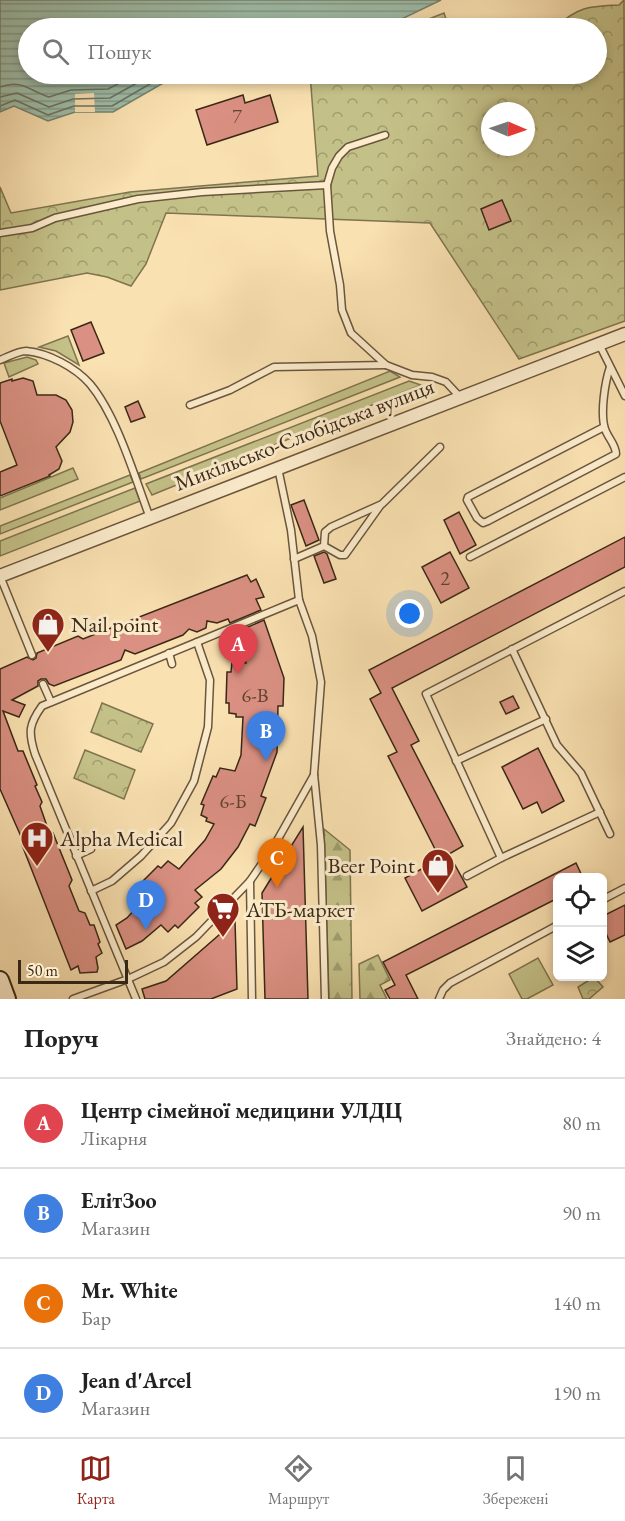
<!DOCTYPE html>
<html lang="uk">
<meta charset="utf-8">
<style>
:root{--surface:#fff;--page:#f2f2f2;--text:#222;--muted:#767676;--line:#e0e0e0;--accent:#8f2418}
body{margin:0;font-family:"EB Garamond",serif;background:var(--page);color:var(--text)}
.controls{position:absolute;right:18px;bottom:18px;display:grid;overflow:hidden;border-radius:9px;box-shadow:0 3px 9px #0003}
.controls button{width:54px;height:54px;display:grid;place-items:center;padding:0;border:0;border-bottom:2px solid var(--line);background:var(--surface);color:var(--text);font:30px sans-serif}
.compass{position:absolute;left:481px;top:102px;width:54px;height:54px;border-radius:50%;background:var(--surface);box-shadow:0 3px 9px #0003;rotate:92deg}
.scale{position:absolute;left:18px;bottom:15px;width:110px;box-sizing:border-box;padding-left:6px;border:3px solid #3a2816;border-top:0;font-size:16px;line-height:21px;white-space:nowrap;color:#3a2816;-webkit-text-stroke:4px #fceccc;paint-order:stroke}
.you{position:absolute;left:410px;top:614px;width:21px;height:21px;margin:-15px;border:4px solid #fff;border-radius:50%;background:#1a73e8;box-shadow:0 0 0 9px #1a73e833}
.badge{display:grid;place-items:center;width:39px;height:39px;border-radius:50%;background:var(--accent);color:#fff;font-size:20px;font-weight:700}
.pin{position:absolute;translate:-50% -50px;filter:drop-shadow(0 2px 3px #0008)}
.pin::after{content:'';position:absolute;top:32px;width:21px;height:18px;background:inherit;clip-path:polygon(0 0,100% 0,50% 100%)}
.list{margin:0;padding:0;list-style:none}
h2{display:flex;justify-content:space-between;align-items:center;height:78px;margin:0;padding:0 24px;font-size:26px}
h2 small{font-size:20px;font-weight:400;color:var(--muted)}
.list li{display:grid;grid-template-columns:39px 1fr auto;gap:18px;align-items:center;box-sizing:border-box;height:90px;padding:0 24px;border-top:2px solid var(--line)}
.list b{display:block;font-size:22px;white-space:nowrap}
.list p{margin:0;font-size:20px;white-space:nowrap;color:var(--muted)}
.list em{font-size:20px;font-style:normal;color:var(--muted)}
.icon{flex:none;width:33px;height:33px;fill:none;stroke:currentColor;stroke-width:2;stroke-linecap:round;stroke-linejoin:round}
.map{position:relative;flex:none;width:625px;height:999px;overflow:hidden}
.search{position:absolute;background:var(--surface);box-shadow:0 3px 9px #0003;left:18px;right:18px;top:18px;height:66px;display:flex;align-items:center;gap:15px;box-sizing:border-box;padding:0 21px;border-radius:33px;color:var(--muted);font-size:22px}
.sheet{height:438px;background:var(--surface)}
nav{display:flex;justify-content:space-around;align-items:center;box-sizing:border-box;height:84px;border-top:2px solid var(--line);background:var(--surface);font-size:16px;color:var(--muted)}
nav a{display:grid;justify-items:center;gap:3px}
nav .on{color:var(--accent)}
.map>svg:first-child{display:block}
.grass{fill:#c4c188;stroke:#7f744f;stroke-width:1.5}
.forest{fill:url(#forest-firs);stroke:#7f744f;stroke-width:1.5}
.park{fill:url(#park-crowns);stroke:#7f744f;stroke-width:1.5;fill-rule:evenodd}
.water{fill:url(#water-rules);stroke:#76826f;stroke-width:1.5}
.pier{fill:#fae1b1}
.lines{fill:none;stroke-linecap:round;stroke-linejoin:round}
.shore{stroke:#6c7360;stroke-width:1.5}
.building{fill:#da9082;stroke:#3a2816;stroke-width:1.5}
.lane-casing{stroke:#6a563d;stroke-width:9}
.street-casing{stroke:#6a563d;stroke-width:15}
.secondary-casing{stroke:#3a2816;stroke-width:20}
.lane{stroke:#fceccc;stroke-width:6}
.street{stroke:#fceccc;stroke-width:12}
.secondary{stroke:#fceccc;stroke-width:16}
.labels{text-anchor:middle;stroke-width:6;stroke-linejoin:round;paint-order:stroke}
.number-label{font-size:20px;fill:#624231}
.street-label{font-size:22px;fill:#3a2816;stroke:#fceccc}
.poi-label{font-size:22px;fill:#3a2816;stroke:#fceccc;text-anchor:start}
</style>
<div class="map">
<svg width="625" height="999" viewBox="0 0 625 999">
<defs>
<pattern id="forest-firs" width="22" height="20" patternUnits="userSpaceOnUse" patternTransform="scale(1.5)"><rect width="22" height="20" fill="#c4c188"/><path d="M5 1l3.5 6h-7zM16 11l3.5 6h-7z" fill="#a09d6e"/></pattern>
<pattern id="park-crowns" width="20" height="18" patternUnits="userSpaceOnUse" patternTransform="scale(1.5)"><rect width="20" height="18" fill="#c4c188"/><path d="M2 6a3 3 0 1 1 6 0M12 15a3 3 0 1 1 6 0" fill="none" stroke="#a09d6e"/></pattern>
<pattern id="water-rules" width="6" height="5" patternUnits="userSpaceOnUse" patternTransform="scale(1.5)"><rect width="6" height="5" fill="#9ebeaa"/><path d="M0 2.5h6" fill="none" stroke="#829a89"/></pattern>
</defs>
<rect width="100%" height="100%" fill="#fae1b1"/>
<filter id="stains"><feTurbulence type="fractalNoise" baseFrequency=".00333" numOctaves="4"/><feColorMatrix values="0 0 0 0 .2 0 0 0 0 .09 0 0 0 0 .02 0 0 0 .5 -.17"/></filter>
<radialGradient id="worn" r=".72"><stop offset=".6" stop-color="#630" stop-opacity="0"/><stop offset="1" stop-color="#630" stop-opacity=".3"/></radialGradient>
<g class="grass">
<polygon points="68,336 79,365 56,351 39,347"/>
<polygon points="27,357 36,360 38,364 9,377 4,363"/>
<polygon points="390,371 400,377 141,479 139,473"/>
<polygon points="409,381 421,385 152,495 146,484"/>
<polygon points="73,468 78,479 0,510 0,498"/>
<polygon points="130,475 133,482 0,534 0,526"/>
<polygon points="135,488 140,501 0,556 0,541"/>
<polygon points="538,958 553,985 527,999 522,999 509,974"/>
</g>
<g class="forest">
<polygon points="324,829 350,850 352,999 329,999"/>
<polygon points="378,955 390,980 380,985 387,999 360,999 359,964"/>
</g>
<g class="park">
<path d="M624,0L625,321L519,359L430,223L166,213L146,264L131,286L107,277L87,273L0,290V187L11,213L130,192L318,176L310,74H596V28H554C578,7 588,6 619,5ZM490,111H526V147H490Z"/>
<polygon points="444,13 449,28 406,28"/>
<polygon points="102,703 153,724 141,752 91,732"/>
<polygon points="85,750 135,770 124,799 74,778"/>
<polygon points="594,977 603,987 589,999 583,999 578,987"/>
</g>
<polygon class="water" points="0,0 441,0 383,28 28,28 28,74 179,74 113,112 75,112 48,121 14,106 0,112"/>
<polygon class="pier" points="94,93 95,112 75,112 75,94"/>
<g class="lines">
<g class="shore">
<path d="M0,87C22,79 30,91 49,97L71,90L108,89L137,74"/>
<polyline points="0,97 17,93 49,107 73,99 110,98 153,74"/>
<polyline points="0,106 15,100 48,115 74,106 112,106 167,74"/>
</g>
</g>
<g class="building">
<polygon points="243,95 245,103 270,95 278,122 207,145 196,110"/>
<polygon points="502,200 511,221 489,230 481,209"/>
<polygon points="91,322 104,353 83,361 71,330"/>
<polygon points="23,378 33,381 37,395 56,395 66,400 72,410 73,422 70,432 56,447 62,461 59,469 49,475 50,476 0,496 0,472 17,465 0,421 0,383 12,379 12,381"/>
<polygon points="138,401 145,417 131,422 125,407"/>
<polygon points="304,500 319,540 306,546 291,505"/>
<polygon points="459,512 476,545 460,554 444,520"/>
<polygon points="625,537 625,567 392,688 419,741 411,745 463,846 449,854 467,887 422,911 405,878 440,859 388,756 397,752 370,699 381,693 369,670"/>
<polygon points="324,552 327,554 336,579 324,583 314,556"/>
<polygon points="450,552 469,588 441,603 422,567"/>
<polygon points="247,575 251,582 256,579 264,597 256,599 261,610 230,623 228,619 217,623 207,621 206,628 197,632 189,629 183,635 135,654 125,650 121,660 54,686 49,684 46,679 41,679 38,681 38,686 12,700 25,705 19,717 3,711 18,751 23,751 37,785 35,786 42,802 40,806 48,829 53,833 72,880 69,886 79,911 85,913 90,925 94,925 100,942 98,944 102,953 96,957 98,968 97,972 80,973 78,966 71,970 22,845 23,841 0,789 0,669 27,657 33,660 36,658 37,653 78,636 83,639"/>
<polygon points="264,620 284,678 283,706 278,706 277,752 261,796 266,798 255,826 250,824 238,847 221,869 195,890 202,897 195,903 199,907 178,928 175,925 168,932 161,925 142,941 126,949 116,925 127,918 137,907 135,905 138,902 132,897 140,890 137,887 158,866 161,868 168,861 179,869 205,840 214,824 206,821 207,818 201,815 204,805 201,804 213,776 216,777 220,768 235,771 241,755 243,717 236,717 236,714 229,713 229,703 226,703 227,672 231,672 232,662 246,663 234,633"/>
<polygon points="513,696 519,708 506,714 500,702"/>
<polygon points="538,748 564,801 542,813 537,802 523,809 502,767"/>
<polygon points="303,827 308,999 265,999 262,893"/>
<polygon points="576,863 583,878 558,878 558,898 406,975 418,999 390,999 385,990 395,985 383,962"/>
<polygon points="625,905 625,935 610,942 603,927 603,916"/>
<polygon points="235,921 237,989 211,999 145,999 142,989 166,981"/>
</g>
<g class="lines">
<defs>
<g id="lane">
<polyline points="385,135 348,147 339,156 332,168 327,185 330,231 340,285 342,310 351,333 386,365 412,375 432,377 446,382 460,397"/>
<polyline points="0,233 32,228 55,218 138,199 202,192 327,185"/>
<polyline points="599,344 625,396"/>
<path d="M0,360C8,357 18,351 26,351C48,353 75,367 90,384C117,416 135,478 150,518"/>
<polyline points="190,405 230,390 274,367 386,365"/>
<path d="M604,427L468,497L467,500L477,518L483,523L488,521L616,454C616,445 608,438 605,429C600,413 605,382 610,367"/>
<polyline points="278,468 291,530 299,600 312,636 321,682 314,774 321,845 325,999"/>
<polyline points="324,546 340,555 345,555 380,506"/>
<polyline points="470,557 625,477"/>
<polyline points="294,559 324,546 325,532 331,527 382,504 440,447"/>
<polyline points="0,576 32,655"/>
<polyline points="512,649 557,745 581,773 610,834"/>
<polyline points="169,653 172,664"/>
<polyline points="43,684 51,702"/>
<polyline points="456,761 546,719"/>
<polyline points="76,856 91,849"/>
<polyline points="501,858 600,812"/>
<polyline points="467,876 501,858 426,694 625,591"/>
<polyline points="250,881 252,999"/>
<polyline points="91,891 112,881 141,856 171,823 194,781 208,727 210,680 197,642"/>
<polyline points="602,900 625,888"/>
<polyline points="73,999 128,979 164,962 196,937 250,881 274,846 314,775"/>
<path d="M136,999L35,754C28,732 29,724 42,706L299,600"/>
<polyline points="439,999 443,990 450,983 558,925"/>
</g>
<polyline id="street" points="0,576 625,334"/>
<polyline id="secondary" points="0,980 7,999"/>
</defs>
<use href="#lane" class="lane-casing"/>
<use href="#street" class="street-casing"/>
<use href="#secondary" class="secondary-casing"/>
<use href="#lane" class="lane"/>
<use href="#street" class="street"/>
<use href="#secondary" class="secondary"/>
</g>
<defs>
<symbol id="shop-pin" viewBox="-11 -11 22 30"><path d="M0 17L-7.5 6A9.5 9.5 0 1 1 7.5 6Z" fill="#8f2418" stroke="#fceccc"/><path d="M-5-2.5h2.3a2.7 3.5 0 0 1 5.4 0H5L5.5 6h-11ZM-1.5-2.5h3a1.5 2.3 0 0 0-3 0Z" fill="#fff"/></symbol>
<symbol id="hospital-pin" viewBox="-11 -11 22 30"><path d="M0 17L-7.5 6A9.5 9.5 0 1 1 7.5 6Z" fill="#8f2418" stroke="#fceccc"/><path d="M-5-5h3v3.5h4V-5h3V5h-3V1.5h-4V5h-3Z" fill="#fff"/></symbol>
<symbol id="supermarket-pin" viewBox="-11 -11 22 30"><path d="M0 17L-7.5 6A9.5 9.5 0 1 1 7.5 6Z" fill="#8f2418" stroke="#fceccc"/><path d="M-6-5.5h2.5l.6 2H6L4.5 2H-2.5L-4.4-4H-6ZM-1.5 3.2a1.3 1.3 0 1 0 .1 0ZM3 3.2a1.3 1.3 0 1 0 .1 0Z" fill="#fff"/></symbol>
</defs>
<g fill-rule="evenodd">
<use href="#shop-pin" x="29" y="605" width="38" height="52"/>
<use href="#hospital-pin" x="18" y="819" width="38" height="52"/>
<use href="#shop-pin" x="419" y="846" width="38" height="52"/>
<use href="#supermarket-pin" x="204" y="890" width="38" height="52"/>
</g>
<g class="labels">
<g class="number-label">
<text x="237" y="123">7</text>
<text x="445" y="585">2</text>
<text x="255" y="702">6-В</text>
<text x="233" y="808">6-Б</text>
</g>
<g class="street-label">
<text transform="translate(304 434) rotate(-21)" y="8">Микільсько-Слобідська вулиця</text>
</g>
<g class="poi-label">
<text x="71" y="632">Nail point</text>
<text x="60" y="846">Alpha Medical</text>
<text x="415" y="873" text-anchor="end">Beer Point</text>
<text x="246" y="917">АТБ-маркет</text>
</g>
</g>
<rect width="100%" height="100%" filter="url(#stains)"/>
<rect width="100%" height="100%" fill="url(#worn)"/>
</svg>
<div class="controls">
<button><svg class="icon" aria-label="locate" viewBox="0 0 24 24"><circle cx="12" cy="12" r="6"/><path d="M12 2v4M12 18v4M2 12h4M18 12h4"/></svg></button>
<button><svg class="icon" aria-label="layers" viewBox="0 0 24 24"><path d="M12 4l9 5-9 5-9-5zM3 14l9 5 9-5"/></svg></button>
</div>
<svg class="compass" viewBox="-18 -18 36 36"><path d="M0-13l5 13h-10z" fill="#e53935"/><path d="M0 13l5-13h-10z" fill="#767676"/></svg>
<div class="scale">50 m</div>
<div class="you"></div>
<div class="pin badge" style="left:238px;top:674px;background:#e0444e">A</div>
<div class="pin badge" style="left:266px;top:761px;background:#3f7fe0">B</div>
<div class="pin badge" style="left:277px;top:888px;background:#e8710a">C</div>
<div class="pin badge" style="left:146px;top:930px;background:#3f7fe0">D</div>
<div class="search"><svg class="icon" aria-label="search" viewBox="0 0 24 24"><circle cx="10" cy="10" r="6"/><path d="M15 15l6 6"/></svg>Пошук</div>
</div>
<section class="sheet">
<h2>Поруч<small>Знайдено: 4</small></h2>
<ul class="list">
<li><span class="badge" style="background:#e0444e">A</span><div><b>Центр сімейної медицини УЛДЦ</b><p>Лікарня</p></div><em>80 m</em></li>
<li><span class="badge" style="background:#3f7fe0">B</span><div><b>ЕлітЗоо</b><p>Магазин</p></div><em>90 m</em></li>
<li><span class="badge" style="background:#e8710a">C</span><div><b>Mr. White</b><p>Бар</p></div><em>140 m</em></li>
<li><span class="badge" style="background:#3f7fe0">D</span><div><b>Jean d'Arcel</b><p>Магазин</p></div><em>190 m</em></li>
</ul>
</section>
<nav>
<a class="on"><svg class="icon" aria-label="map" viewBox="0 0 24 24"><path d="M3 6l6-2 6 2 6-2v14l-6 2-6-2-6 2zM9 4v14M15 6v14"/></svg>Карта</a>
<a><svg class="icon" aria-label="directions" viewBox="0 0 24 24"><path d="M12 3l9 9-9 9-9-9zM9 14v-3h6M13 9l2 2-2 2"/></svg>Маршрут</a>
<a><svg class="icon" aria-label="saved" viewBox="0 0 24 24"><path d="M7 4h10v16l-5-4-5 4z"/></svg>Збережені</a>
</nav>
